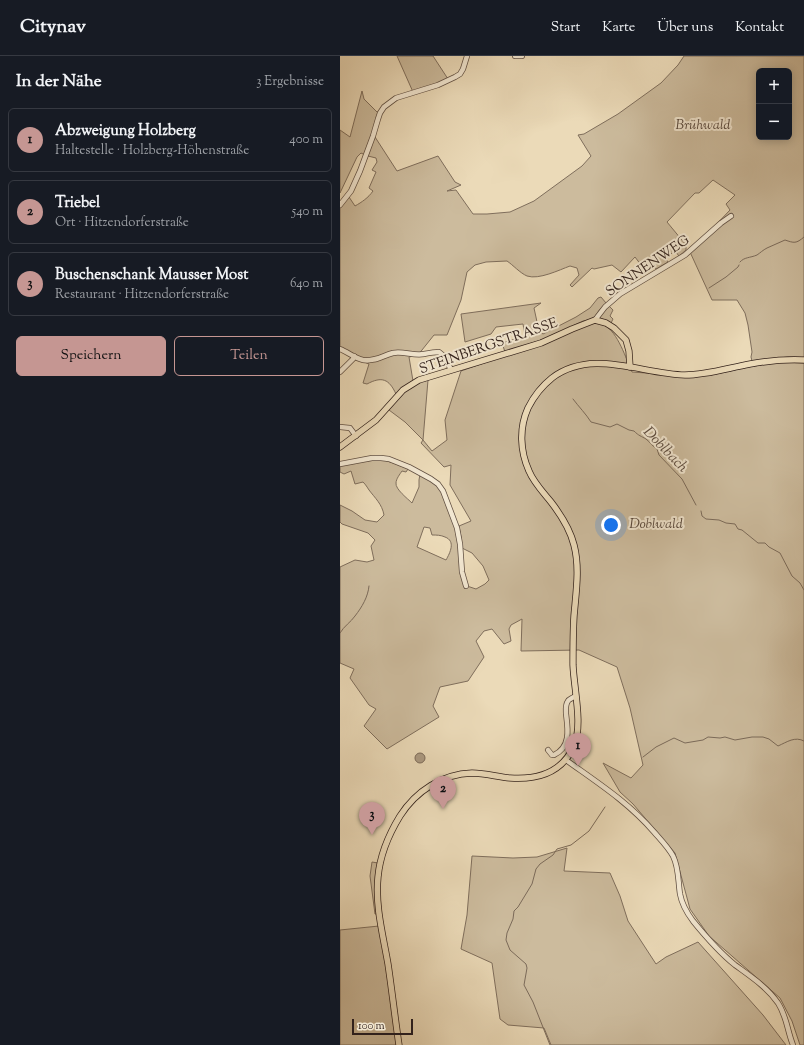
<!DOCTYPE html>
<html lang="de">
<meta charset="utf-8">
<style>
:root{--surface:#171b24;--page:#242831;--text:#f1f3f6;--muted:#9ea1a6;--line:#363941;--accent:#c59692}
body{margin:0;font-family:"Sorts Mill Goudy",serif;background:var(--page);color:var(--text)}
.controls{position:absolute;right:12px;top:12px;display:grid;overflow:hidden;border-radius:6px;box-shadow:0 2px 10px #0003}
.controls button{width:36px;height:36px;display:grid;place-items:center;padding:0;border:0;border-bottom:1px solid var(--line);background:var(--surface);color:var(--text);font:20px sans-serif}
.scale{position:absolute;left:12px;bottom:10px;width:61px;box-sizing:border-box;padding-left:4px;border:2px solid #32211b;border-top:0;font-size:11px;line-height:14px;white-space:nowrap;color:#32211b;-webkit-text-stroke:3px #f2e7d1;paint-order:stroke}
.you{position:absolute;left:271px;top:469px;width:14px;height:14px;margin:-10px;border:3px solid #fff;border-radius:50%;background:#1a73e8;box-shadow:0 0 0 6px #1a73e833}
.badge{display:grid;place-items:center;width:26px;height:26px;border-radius:50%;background:var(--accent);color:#111;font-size:13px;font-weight:700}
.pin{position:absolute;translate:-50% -33px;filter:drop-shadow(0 1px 2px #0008)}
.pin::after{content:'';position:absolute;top:21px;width:14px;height:12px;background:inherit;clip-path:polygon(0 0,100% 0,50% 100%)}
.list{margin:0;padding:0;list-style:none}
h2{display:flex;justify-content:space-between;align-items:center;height:52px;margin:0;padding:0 16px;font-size:17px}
h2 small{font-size:13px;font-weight:400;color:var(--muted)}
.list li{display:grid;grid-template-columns:26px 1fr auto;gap:12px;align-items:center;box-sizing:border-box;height:64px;margin:0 8px 8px;padding:0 8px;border:1px solid var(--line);border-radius:6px}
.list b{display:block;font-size:15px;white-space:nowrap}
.list p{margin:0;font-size:13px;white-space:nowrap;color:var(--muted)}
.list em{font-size:13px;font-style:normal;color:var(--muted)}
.actions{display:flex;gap:8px;padding:12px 16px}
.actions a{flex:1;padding:9px 0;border:1px solid var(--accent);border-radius:6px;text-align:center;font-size:14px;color:var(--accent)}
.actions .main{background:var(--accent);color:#111}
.map{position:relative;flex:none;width:464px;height:989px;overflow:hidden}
header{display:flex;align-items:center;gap:24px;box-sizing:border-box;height:56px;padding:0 20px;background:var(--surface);border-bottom:1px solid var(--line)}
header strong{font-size:19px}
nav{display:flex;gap:22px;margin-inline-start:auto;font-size:14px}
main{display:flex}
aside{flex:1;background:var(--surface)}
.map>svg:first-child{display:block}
.green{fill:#ccbb9d;stroke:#7f6e5c;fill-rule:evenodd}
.water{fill:#ac9b83;stroke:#7b6a59}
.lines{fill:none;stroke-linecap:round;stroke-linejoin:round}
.stream{stroke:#7b6a59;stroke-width:1}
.minor-casing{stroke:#604f42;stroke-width:6}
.major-casing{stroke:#32211b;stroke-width:7}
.minor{stroke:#f2e7d1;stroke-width:4.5}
.major{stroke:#ebdab8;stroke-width:5.5}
.labels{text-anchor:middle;stroke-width:4;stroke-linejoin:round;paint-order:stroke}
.park-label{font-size:14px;font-style:italic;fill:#58483c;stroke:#f2e7d1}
.street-label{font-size:14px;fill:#32211b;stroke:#f2e7d1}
.water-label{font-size:15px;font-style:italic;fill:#5d4c3f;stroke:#f2e7d1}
</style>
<header>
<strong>Citynav</strong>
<nav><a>Start</a><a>Karte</a><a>Über uns</a><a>Kontakt</a></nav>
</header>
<main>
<aside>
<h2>In der Nähe<small>3 Ergebnisse</small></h2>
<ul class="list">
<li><span class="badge">1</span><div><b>Abzweigung Holzberg</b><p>Haltestelle · Holzberg-Höhenstraße</p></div><em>400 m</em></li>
<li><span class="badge">2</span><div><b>Triebel</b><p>Ort · Hitzendorferstraße</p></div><em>540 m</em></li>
<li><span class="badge">3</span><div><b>Buschenschank Mausser Most</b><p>Restaurant · Hitzendorferstraße</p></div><em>640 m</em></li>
</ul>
<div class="actions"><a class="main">Speichern</a><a>Teilen</a></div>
</aside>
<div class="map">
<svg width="464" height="989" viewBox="0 0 464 989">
<rect width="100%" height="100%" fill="#ebdab8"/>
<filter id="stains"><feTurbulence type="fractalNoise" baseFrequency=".005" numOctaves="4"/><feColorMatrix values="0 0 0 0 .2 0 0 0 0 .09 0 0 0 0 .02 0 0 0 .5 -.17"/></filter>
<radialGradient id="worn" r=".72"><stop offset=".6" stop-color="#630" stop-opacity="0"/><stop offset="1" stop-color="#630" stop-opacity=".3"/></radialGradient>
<g class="green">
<polygon points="57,0 93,0 108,23 73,36"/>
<path d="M344,0H464V302L448,301L412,305L411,301L412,296L408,269L405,257L397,244H372L350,196L390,154L386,148L395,139L373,124L359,137H355L327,166L346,189V194L339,200L335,195L325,202L328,206L316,213L313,208L304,213L295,201L281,216L272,209L254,213L252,212L232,231L230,229L239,219L237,212L230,210C219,214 199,224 187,220C180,217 173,209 167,205L146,206L135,209L127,216L121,244L107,279H94L78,299L69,301L73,325L56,338C49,323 42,320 27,328L23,327L29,308L0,295V151L9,141L15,150C22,146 28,142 33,135L29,132L36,116L32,114L37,106L36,102L28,100L31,89L35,81L57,115L98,100L115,126L121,129L107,135L116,134L133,158H147L170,156L194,145L242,110L251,100L238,79L244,78L278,58L321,27L338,9ZM419,15H449V81H419Z"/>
<polygon points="22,35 24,43 37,56 39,56 25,99 21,97 17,101 0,137 0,74 10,81"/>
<polygon points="261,241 266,247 260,253 253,263 243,265 210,281 165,296 162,287 185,280 183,268 156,271 151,278 125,286 121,258 201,247 194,252 199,275 203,278 236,261 250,252 258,242"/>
<polygon points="268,249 273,254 270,260 273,263 271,267 260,262 259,260"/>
<path d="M255,266C258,267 262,268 264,269C278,276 286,303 292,316L348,320L371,319L408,311L440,306L464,307V989H460L452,965L440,942L369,880L350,853L335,797L293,748L280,736L263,707L291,722L303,709L290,652L277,611L239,594L181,595L182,563L171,569L169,573L171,585L164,588L152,573L144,575L136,585L144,601L128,625L100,631L93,650L99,661L47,693L24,670L36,653L29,649L10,622L14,613L0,607V511L15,504L27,506L34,504L31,490L35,484L28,477L2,468L0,466V449L12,455L25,464L37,466L44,459C42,448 35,442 29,434C27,431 26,429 23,426L15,428L11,415L4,418L0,416V409L41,403L66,411L68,413L66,416L62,415C60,418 56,423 56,427C55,433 68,443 72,447L79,431V424L80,418L99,431L115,467L125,533L127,530L136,533L145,528L149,524L143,510L132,497L122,492L121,481L119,470L131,465L110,429L111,409L104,411L81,387L83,384L65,366L49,354C59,340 71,327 88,324L83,384L92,395L107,384L105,364L121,315L201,287ZM84,471L90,472L92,479C96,479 101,479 105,481C116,485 110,497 106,504L77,491Z"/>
<polygon points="227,792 224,815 270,817 280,840 288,865 316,908 326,901 358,886 423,959 446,989 211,989 204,972 168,969 160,963 152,907 121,893 127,859 132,800 173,802 197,801"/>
<polygon points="32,806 38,807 37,858 35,858 30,820"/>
<polygon points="39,870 46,911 57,989 0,989 0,874"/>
</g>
<circle class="water" cx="80" cy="702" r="5"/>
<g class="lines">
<g class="stream">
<path d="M400,206C404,201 410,202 417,199C420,197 423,194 427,192C433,189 439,187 445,184C454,187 456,188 464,181"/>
<polyline points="369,232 386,221 398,211 399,209"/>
<path d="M233,343C239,351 246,358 251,366L270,371L277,368L289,374L294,375C299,380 301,380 306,383C310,386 312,390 317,393L319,399L342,423L356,449"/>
<polyline points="361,455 362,460 366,463 379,464 386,467 395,468 398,473 402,474 418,487 425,487 429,491 440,497 452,520 460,527 464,534"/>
<path d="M0,577C4,570 11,566 15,560C22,551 28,541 29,530"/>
<path d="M303,701L316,691L334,682L345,687L363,684L368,681L380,682L385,681L395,684L412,681H423L429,683L438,690C447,686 455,680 464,685"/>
<polyline points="210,989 193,946 184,929 187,912 186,908 170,894 166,884 167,877 173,863 174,855 178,851 192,828 196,813 200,808 213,799 217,793 231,789 249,775 265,751"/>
</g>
<defs>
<g id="minor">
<polyline points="175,0 182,0"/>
<polyline points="0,149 11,135 20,115 33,80 38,63 40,57 44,51 56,42 98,29 115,21 120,18 123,13 127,0"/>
<polyline points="255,264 265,251 280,238 345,199 381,167 391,160"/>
<path d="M0,293C8,296 14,302 23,304C34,306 42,300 53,297C63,295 74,300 84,298C89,297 94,296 99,296L105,301L111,314"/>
<polyline points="0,316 13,303 14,300"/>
<polyline points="0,371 10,372 16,380"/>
<polyline points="0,408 32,402 41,402 49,403 69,411 91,423 98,428 103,435 117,472 120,488 122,516 126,530"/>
<path d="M208,694L212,699H214C231,691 228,673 226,658C226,654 225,649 228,645C229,643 233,642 235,640"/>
<path d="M226,704C258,727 288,746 314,776C321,784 328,791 333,800C339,812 338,825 340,838C342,849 347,857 353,865C366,881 379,896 395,909C410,920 427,931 438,947C447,961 447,974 453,989"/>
</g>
<g id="major">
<polyline points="0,391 36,364 63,334 79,324 201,287 232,273 255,264 266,267 274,272 286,284 289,295 290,311"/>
<path d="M59,989C55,962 52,935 48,908C43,879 35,850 38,821C40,799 49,778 60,760C76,735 102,718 132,717C145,717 158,721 170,722C198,724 222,717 234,690C243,669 234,633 233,609C233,592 233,576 234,560C236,536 240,512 234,489C230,473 221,459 211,446C203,436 194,427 189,415C180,395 179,372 188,352C194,340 202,330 212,322C252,292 301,318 345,319C367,319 388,312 410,308C427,305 446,303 464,304"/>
</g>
</defs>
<use href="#minor" class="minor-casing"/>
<use href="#major" class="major-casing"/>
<use href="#minor" class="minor"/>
<use href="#major" class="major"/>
</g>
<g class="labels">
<g class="park-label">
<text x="363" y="73">Brühwald</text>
<text x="316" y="472">Doblwald</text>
</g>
<g class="street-label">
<text transform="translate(307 209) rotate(-34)" y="5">SONNENWEG</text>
<text transform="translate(148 289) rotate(-19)" y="5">STEINBERGSTRASSE</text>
</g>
<g class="water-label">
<text transform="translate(326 393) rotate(46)" y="5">Doblbach</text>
</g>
</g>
<rect width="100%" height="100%" filter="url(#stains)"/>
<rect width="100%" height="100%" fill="url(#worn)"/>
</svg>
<div class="controls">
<button>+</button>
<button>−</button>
</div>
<div class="scale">100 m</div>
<div class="you"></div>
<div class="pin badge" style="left:238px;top:710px">1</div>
<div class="pin badge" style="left:103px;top:753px">2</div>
<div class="pin badge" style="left:32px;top:779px">3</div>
</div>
</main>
